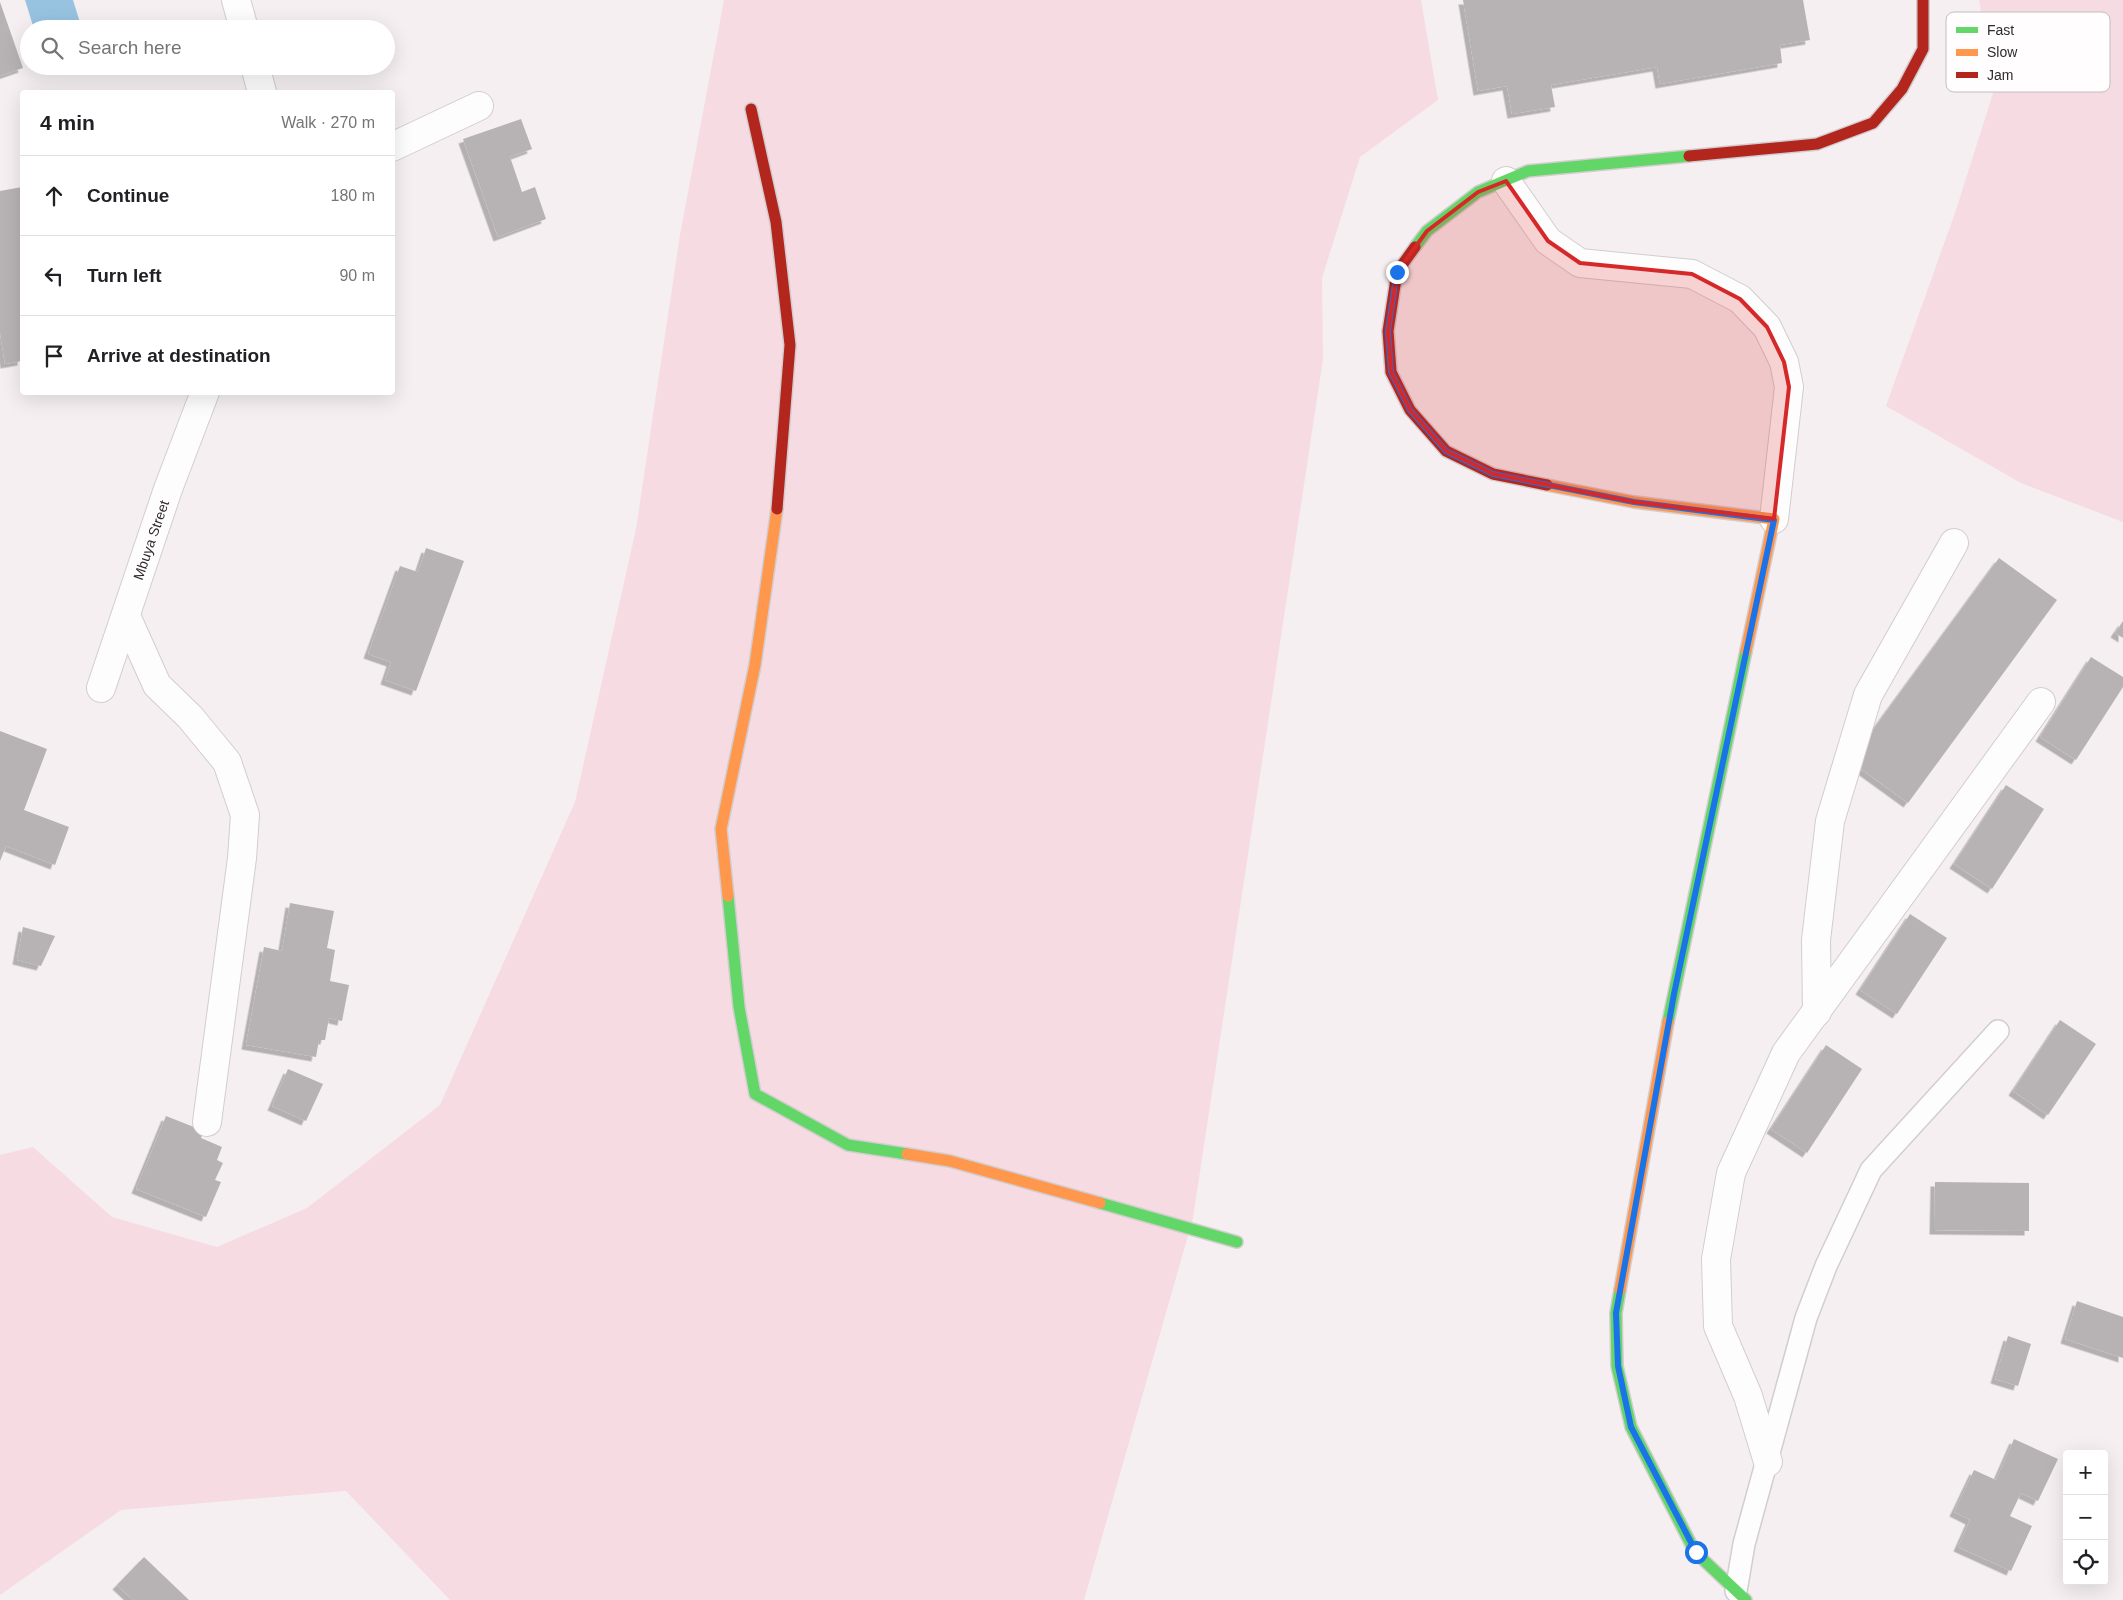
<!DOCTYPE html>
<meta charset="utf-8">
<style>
:root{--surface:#fff;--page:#f6f6f6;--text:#202124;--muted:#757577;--line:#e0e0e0}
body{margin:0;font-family:Arial,sans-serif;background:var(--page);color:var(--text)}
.controls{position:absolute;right:15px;bottom:15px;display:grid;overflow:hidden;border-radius:5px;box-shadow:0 5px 20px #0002}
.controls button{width:45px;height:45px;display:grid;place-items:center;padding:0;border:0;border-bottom:1px solid var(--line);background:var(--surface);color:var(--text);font:25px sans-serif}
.stop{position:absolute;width:15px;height:15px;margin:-11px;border:4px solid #1a73e8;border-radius:50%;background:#fff}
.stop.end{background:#1a73e8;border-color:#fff;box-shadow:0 1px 5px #0008}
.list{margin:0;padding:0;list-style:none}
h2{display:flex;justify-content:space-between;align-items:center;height:65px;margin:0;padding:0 20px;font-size:21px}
h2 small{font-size:16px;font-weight:400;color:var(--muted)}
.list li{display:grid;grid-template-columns:32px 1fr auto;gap:15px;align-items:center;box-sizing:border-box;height:80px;padding:0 20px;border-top:1px solid var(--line)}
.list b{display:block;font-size:19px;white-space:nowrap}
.list em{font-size:16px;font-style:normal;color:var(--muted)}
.icon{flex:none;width:28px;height:28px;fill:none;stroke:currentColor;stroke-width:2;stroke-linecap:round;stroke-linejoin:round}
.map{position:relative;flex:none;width:2123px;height:1600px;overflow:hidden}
.search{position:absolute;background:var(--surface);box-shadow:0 5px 20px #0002;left:20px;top:20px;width:375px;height:55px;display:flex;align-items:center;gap:12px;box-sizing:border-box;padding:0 18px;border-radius:28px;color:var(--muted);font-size:19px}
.panel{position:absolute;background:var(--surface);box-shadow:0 5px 20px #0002;left:20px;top:90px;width:375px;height:305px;border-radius:5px}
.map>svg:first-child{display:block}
.green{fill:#f6dbe2}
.water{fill:#97c3e1}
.building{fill:#b7b3b4;filter:url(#shadow)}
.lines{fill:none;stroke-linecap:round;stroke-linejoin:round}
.lane-casing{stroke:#d2cdcf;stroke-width:24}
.street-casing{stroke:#d2cdcf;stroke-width:30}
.fast-casing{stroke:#d2cdcf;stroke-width:14}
.slow-casing{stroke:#d2cdcf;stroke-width:14}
.jam-casing{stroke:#d2cdcf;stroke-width:14}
.lane{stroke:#fefdfd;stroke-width:21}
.street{stroke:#fefdfd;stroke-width:28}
.fast{stroke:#63d668;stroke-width:11}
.slow{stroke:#ff974d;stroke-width:11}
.jam{stroke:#b3261e;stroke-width:11}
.route{stroke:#1a73e8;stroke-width:6}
.marked{fill:#d62828;fill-opacity:0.2;stroke:#d62828;stroke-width:4;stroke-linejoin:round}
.labels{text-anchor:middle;stroke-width:4;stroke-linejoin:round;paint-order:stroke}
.street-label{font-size:14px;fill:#2f2b2c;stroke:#fffdfd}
.key{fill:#fffdfd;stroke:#c1bebe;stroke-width:1}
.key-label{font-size:14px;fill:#2f2b2c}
</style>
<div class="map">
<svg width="2123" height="1600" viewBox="0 0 2123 1600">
<defs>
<filter id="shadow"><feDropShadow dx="-4.5" dy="4.5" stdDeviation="0" flood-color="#0004"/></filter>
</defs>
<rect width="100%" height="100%" fill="#f5eff1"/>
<g class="green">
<polygon points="724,0 1421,0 1438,100 1360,157 1322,278 1323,359 1193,1218 1084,1600 450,1600 346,1491 121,1510 0,1595 0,1155 33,1147 112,1217 217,1247 307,1208 440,1105 575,802 636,529 680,235"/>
<polygon points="1979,0 2123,0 2123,522 2021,483 1886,406 1955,213 1995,87"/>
</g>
<polygon class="water" points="25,0 73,0 82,29 34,29"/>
<g class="building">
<polygon points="1463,0 1803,0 1810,40 1780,45 1782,63 1660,84 1657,67 1551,85 1555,107 1512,114 1507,86 1478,91"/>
<polygon points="0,2 23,68 0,76"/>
<polygon points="521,119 532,149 510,157 522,192 535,187 546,219 498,237 463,139"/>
<polygon points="22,187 22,361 5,364 0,332 0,191"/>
<polygon points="426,548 464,561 416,691 385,680 391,662 368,654 400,566 418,572"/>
<polygon points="1999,558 2057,600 1908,803 1850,761"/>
<polygon points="2123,621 2123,638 2115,633"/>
<polygon points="2091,657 2123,677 2123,687 2076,760 2040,737"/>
<polygon points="0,731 47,749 24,810 69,827 55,865 6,846 0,861"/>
<polygon points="2006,785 2044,809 1992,889 1954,864"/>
<polygon points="290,903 334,911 327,948 335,950 330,981 349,985 342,1021 329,1018 325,1040 319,1040 316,1057 246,1045 264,947 282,951"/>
<polygon points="1910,914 1947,938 1897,1014 1860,990"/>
<polygon points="23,927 55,936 41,966 17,960"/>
<polygon points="2060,1020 2096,1044 2048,1115 2013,1091"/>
<polygon points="1826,1045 1862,1069 1807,1153 1771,1129"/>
<polygon points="288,1069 323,1084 306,1121 272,1106"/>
<polygon points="166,1116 204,1131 201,1138 222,1147 217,1160 223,1163 215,1180 221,1182 206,1217 136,1189"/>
<polygon points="1935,1182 2029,1183 2029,1231 1934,1230"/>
<polygon points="2077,1301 2123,1317 2123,1358 2065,1339"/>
<polygon points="2008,1336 2031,1344 2018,1386 1995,1379"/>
<polygon points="2014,1439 2058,1459 2038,1501 2021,1493 2010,1516 2032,1526 2011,1571 1958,1547 1970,1520 1954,1512 1974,1470 1996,1480"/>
<polygon points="144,1557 189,1600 133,1600 117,1585"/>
</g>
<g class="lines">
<defs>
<polyline id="lane" points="1736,1591 1744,1544 1806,1318 1826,1266 1871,1170 1998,1031"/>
<g id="street">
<polyline points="236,0 244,29"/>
<polyline points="255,66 262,92"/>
<polyline points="392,147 479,106"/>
<polyline points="1506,181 1548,241 1580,263 1692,274 1740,299 1767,327 1784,362 1789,387 1774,519"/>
<polyline points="126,616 157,685 190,717 227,762 245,815 242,858 207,1122"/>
<polyline points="101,688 168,489 205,392"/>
<polyline points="1817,1012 1816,940 1830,821 1868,695 1954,543"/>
<polyline points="1768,1462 1748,1396 1718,1326 1716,1259 1731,1173 1786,1053 2041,702"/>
</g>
<g id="fast">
<polyline points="1415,247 1427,231 1478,192 1528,171 1689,156"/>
<polyline points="728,896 739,1007 755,1094 848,1145 907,1154"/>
<polyline points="1668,1022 1746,651"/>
<polyline points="1100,1203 1237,1242"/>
<polyline points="1620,1290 1616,1313 1617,1366 1631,1427 1695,1552 1746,1600"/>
</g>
<g id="slow">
<polyline points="1547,485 1634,502 1774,519 1746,651"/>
<polyline points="728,896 721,829 755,665 777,509"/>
<polyline points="907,1154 950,1161 1100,1203"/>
<polyline points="1620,1290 1668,1022"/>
</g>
<g id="jam">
<polyline points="751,109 776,222 790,345 777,509"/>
<polyline points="1689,156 1817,144 1873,123 1902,89 1923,49 1923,0"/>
<polyline points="1415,247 1397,272 1388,331 1391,372 1410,410 1446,451 1493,474 1547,485"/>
</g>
</defs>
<use href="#lane" class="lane-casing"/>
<use href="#street" class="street-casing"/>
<use href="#fast" class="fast-casing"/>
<use href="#slow" class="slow-casing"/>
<use href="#jam" class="jam-casing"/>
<use href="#lane" class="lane"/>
<use href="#street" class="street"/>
<use href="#fast" class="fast"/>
<use href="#slow" class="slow"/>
<use href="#jam" class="jam"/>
</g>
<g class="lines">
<polyline class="route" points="1397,272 1388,331 1391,372 1410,410 1446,451 1493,474 1634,502 1774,520 1674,994 1616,1313 1618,1366 1631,1427 1696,1552"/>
</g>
<path class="marked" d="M1506,181L1548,241L1580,263L1692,274L1740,299L1767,327L1784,362L1789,387L1774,519L1634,502L1493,474L1446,451L1410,410L1391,372L1388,331L1397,272L1427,231L1478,192Z"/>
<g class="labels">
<g class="street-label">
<text transform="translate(151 540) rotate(-71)" y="5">Mbuya Street</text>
</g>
</g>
<rect x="1946" y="12" width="164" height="80" rx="8" class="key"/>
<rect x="1956" y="27" width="22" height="6" fill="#63d668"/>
<rect x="1956" y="49" width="22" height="7" fill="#ff974d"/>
<rect x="1956" y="72" width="22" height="6" fill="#b3261e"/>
<g class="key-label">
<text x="1987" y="35">Fast</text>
<text x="1987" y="57">Slow</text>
<text x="1987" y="80">Jam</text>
</g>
</svg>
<div class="controls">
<button>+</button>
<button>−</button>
<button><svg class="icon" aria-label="locate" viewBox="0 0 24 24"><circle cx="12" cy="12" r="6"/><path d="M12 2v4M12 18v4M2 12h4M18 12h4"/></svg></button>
</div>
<div class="stop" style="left:1696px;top:1552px"></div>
<div class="stop end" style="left:1397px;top:272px"></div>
<div class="search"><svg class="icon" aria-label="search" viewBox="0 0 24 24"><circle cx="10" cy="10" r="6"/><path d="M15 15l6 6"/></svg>Search here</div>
<section class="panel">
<h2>4 min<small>Walk · 270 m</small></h2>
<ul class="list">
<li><svg class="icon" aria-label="ahead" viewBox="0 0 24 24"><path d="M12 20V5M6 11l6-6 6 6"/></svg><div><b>Continue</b></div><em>180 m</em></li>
<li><svg class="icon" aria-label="left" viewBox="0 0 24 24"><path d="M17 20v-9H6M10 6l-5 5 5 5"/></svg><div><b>Turn left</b></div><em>90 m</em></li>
<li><svg class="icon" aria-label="arrive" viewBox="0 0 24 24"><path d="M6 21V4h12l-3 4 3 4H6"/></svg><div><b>Arrive at destination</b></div></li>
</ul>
</section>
</div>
